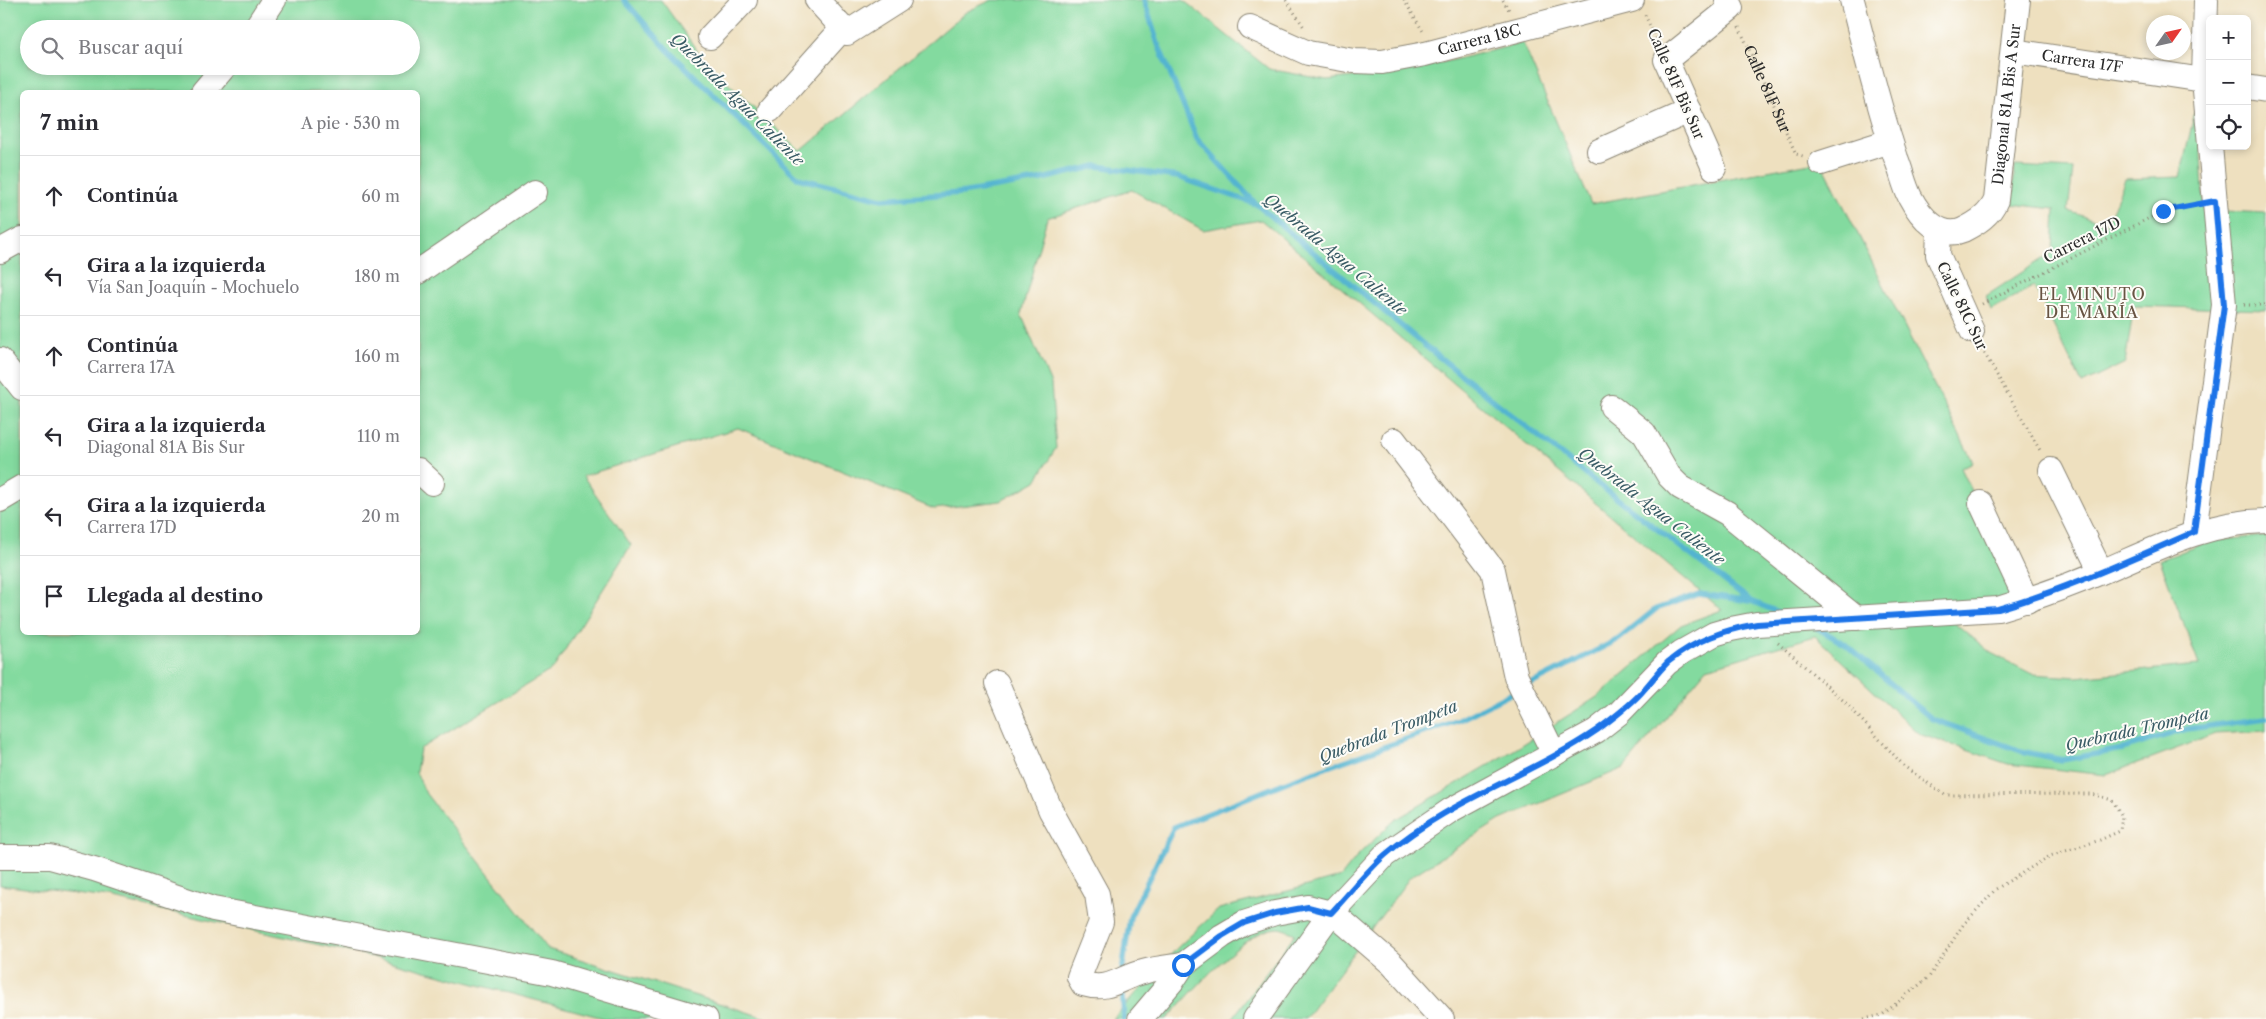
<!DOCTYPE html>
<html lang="es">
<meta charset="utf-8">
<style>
:root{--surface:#fff;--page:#f7f7f7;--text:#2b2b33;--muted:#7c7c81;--line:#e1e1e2}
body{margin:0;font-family:"Libre Caslon Text",serif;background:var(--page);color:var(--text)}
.controls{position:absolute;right:15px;top:15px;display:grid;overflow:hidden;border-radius:8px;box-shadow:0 2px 8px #0003}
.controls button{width:45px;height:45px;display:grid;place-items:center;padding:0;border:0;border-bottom:1px solid var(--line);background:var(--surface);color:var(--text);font:25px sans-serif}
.compass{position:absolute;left:2146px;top:15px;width:45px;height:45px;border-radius:50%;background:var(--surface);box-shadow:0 2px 8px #0003;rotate:56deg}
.stop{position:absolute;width:15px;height:15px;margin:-11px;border:4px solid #1a73e8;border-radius:50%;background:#fff}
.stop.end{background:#1a73e8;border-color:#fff;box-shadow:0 1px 5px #0008}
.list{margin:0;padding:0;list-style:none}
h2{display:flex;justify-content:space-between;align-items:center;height:65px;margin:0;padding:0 20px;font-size:21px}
h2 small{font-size:16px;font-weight:400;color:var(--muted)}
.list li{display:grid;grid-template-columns:32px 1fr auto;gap:15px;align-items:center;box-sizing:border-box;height:80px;padding:0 20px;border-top:1px solid var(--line)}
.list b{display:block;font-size:19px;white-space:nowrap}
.list p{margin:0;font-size:16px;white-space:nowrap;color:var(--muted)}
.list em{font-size:16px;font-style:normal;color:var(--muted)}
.icon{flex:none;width:28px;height:28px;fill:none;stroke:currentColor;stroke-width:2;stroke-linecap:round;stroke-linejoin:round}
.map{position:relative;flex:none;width:2266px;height:1019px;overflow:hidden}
.search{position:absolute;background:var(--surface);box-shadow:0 2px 8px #0003;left:20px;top:20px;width:400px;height:55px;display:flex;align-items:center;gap:12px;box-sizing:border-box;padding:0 18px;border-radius:28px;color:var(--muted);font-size:19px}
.panel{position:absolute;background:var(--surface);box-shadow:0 2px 8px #0003;left:20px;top:90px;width:400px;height:545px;border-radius:8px}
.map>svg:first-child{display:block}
.green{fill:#83da9f;stroke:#578265;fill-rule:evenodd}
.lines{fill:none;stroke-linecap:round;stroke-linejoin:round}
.stream{stroke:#52b4d0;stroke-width:5.5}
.minor-casing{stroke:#8c8675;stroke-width:26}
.path{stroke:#8c8675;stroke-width:3;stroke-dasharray:1 4;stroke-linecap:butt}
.minor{stroke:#fff;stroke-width:24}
.route{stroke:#1a73e8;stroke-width:6}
.labels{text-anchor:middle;stroke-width:4;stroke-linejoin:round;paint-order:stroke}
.street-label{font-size:15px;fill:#2b2b2b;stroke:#fdfcf7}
.water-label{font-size:16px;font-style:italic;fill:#395b65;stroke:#fdfcf7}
.neighbourhood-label{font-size:16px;letter-spacing:1px;fill:#685443;stroke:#fdfcf7}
</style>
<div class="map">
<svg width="2266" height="1019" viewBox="0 0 2266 1019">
<rect width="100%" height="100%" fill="#fdfcf7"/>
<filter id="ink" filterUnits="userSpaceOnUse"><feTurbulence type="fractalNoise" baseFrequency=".02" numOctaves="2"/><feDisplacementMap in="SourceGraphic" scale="10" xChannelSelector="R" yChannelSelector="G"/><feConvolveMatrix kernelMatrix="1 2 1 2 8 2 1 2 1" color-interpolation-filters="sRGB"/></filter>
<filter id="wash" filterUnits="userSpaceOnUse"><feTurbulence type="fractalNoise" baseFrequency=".0096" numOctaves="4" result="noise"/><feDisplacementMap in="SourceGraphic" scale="20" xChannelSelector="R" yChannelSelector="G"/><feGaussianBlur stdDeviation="1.12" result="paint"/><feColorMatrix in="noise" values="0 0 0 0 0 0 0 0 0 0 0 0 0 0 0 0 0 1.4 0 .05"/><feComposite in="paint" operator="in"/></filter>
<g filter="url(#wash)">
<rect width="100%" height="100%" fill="#eee0bf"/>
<g class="green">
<path d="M0,0H661L706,63L801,151L966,12L992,0H1183L1269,69L1327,80L1412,70L1523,43L1591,204L1821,161L1973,462L1961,468L2029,610L1955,623L1991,653L2032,674L2076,677L2199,665L2160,560L2210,541L2266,536V731L2216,734L2106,775L2008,764L1919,734L1815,636L1707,668L1624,768L1500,820L1410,877L1305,1019H1232L1295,934C1291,932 1282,928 1277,928C1243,930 1190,995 1167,1019H1113L1177,948L1219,909L1341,877L1360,853L1395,820L1514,750L1597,697L1681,625L1722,610L1261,220L1203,230L1132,190L1047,218L1021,314L1051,384L1056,448L1036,481L1001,501L934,509L738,428L583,476L631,545L553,669L420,749L416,772L426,794L548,949L769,1019H607L365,955L108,898L0,885ZM29,29H411V66H29ZM22,92H418V632H22Z"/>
<polygon points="2198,98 2204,210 2266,213 2266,310 2134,306 2125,363 2082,384 2034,286 1991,310 1986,296 2053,252 2055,209 2012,204 2015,166 2073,169 2068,211 2107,224 2125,179 2180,177"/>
</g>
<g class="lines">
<g class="stream">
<polyline points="624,0 666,48 798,178 882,199 961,193 1038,180 1097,166 1178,177 1256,204 1423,344 1593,480 1751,601"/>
<polyline points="1144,0 1158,44 1197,139 1255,203"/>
<polyline points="1817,628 1845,644 1932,719 2021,751 2062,760 2123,749 2187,729 2266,718"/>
<polyline points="1527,686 1619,639 1656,609 1699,594 1751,601 1780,613"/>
<polyline points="1122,973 1130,917 1174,827 1294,779 1459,720 1516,691"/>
<polyline points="1122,985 1124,1019"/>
</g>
</g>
</g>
<g filter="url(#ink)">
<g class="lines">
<defs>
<g id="minor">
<polyline points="817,0 847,33 899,0"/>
<path id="s2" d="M1852,0C1866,53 1878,106 1896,158C1901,170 1904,185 1910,197C1920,216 1940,240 1963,230C1977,223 1990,215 1996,200L2018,0"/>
<polyline points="2206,0 2204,80 2210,144"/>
<path id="s3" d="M1250,27L1308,53L1354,61L1382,62L1425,54L1632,0"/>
<polyline points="255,29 274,0"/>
<polyline points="710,37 745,0"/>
<path id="s4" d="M2013,51L2210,81"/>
<polyline points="2247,87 2266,90"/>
<polyline points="203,92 225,66"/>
<polyline points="770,110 843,28"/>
<polyline points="1599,151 1689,111"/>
<polyline points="1821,163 1890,141"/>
<polyline points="1714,168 1666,60 1731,8 1727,0"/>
<polyline points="1939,230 1938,255 1972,331"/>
<polyline points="0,251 22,239"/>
<polyline points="418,272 535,192"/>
<polyline points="0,360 22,388"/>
<polyline points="1612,407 1644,433 1669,476 1680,487 1727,513 1856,618"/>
<polyline points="1394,440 1493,570 1516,677 1554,754"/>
<polyline points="418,470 432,483"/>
<polyline points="2051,470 2101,572"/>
<polyline points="0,500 22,487"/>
<polyline points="1981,503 2027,601"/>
<polyline points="2194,532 2224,305 2210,146"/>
<path d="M997,683L1051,811L1097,894L1101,922L1079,977L1083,984C1110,992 1120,977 1143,972C1156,968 1170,967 1183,965"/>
<polyline points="0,857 50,857 94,869 213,909 552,973 706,1019"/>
<polyline points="1140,1019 1173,980 1183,965 1222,936 1244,923 1275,913 1308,907 1331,913 1341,920 1392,964 1442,1019"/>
<path d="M1255,1019L1331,913L1385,855L1451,810L1596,731L1619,713L1667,663L1682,652L1714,634L1731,629L1757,624L1998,609C2035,598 2071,585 2106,570C2159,547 2208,522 2266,521"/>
</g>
</defs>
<use href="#minor" class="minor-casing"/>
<g class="path">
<polyline points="1286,0 1304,27"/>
<polyline points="1404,0 1424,33"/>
<polyline points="1503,0 1509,10"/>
<polyline points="1645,15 1657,41"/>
<path id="s1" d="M1739,27L1796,154L1803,156"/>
<polyline points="1982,304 2163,211 2195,204"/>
<polyline points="2244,305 2266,305"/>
<polyline points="1982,349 2041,452"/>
<polyline points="1778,643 1844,701 1905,767 1945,795 2092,794 2112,800 2122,816 2120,831 2100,840 2050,856 1996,889 1963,925 1929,977 1882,1015 1864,1019"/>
</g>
<use href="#minor" class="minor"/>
</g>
</g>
<g class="lines" filter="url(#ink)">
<path class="route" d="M1183,965L1222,936L1244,923L1275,913L1308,907L1331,913C1349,894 1366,872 1385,855C1448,800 1530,776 1597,730C1612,719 1628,707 1641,693C1650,683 1658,672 1668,662C1695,640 1724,630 1757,624L1998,609C2065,590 2129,560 2194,532L2224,305L2215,201L2163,211"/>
</g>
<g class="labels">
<g class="street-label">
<text dy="5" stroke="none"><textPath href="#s3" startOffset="238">Carrera 18C</textPath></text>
<text dy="5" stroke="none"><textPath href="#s4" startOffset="70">Carrera 17F</textPath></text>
<text transform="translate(1676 84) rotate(66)" y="5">Calle 81F Bis Sur</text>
<text dy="5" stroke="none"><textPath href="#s1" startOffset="68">Calle 81F Sur</textPath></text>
<text dy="5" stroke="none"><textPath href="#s2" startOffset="416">Diagonal 81A Bis A Sur</textPath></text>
<text transform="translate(2082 240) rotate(-27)" y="5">Carrera 17D</text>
<text transform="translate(1962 306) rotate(64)" y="5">Calle 81C Sur</text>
</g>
<g class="water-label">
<text transform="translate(738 99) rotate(45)" y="6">Quebrada Agua Caliente</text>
<text transform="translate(1336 254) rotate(40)" y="6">Quebrada Agua Caliente</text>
<text transform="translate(1652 506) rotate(38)" y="6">Quebrada Agua Caliente</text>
<text transform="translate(2137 729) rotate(-13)" y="6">Quebrada Trompeta</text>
<text transform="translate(1388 731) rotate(-21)" y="6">Quebrada Trompeta</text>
</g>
<g class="neighbourhood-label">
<text x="2092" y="300">EL MINUTO<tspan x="2092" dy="18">DE MARÍA</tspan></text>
</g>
</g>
</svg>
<div class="controls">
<button>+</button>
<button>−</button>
<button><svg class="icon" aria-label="locate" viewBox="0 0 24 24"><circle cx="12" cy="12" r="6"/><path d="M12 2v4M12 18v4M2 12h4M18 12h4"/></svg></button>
</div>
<svg class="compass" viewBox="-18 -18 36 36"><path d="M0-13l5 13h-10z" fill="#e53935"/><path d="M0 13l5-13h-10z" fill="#7c7c81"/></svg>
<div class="stop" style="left:1183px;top:965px"></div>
<div class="stop end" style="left:2163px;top:211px"></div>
<div class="search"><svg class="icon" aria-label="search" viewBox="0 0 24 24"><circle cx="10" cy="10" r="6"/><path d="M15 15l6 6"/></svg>Buscar aquí</div>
<section class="panel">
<h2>7 min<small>A pie · 530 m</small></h2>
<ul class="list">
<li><svg class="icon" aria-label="ahead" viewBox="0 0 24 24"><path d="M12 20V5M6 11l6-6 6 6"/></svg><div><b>Continúa</b></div><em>60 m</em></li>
<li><svg class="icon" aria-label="left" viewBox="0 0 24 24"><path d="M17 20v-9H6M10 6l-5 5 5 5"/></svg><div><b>Gira a la izquierda</b><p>Vía San Joaquín - Mochuelo</p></div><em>180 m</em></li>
<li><svg class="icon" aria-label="ahead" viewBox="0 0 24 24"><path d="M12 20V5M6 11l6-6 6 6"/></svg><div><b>Continúa</b><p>Carrera 17A</p></div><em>160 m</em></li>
<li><svg class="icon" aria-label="left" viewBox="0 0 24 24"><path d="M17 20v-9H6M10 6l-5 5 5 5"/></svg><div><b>Gira a la izquierda</b><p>Diagonal 81A Bis Sur</p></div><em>110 m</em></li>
<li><svg class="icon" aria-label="left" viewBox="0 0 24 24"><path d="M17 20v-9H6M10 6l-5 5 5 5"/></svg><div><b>Gira a la izquierda</b><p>Carrera 17D</p></div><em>20 m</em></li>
<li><svg class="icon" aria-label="arrive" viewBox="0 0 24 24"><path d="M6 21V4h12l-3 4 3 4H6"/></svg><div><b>Llegada al destino</b></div></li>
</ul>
</section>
</div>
